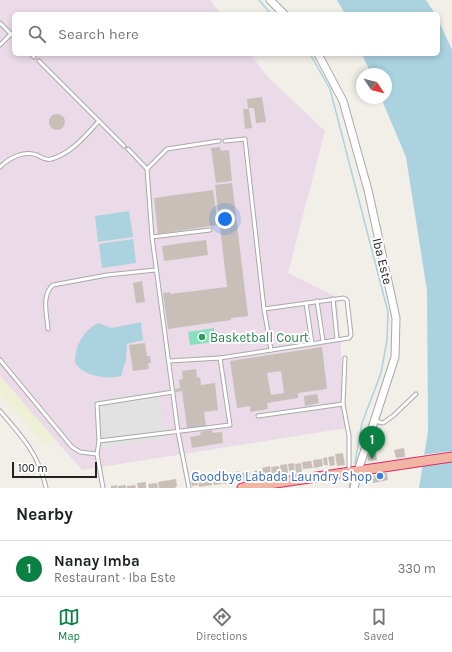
<!DOCTYPE html>
<meta charset="utf-8">
<style>
:root{--surface:#fff;--page:#f2f2f2;--text:#202124;--muted:#757577;--line:#e0e0e0;--accent:#0b8043}
body{margin:0;font-family:Karla,sans-serif;background:var(--page);color:var(--text)}
.compass{position:absolute;left:356px;top:68px;width:36px;height:36px;border-radius:50%;background:var(--surface);box-shadow:0 2px 6px #0003;rotate:125deg}
.scale{position:absolute;left:12px;bottom:10px;width:85px;box-sizing:border-box;padding-left:4px;border:2px solid #222;border-top:0;font-size:11px;line-height:14px;white-space:nowrap;color:#222;-webkit-text-stroke:3px #fff;paint-order:stroke}
.you{position:absolute;left:225px;top:219px;width:14px;height:14px;margin:-10px;border:3px solid #fff;border-radius:50%;background:#1a73e8;box-shadow:0 0 0 6px #1a73e833}
.badge{display:grid;place-items:center;width:26px;height:26px;border-radius:50%;background:var(--accent);color:#fff;font-size:13px;font-weight:700}
.pin{position:absolute;translate:-50% -33px;filter:drop-shadow(0 1px 2px #0008)}
.pin::after{content:'';position:absolute;top:21px;width:14px;height:12px;background:inherit;clip-path:polygon(0 0,100% 0,50% 100%)}
.list{margin:0;padding:0;list-style:none}
h2{display:flex;justify-content:space-between;align-items:center;height:52px;margin:0;padding:0 16px;font-size:17px}
h2 small{font-size:13px;font-weight:400;color:var(--muted)}
.list li{display:grid;grid-template-columns:26px 1fr auto;gap:12px;align-items:center;box-sizing:border-box;height:56px;padding:0 16px;border-top:1px solid var(--line)}
.list b{display:block;font-size:15px;white-space:nowrap}
.list p{margin:0;font-size:13px;white-space:nowrap;color:var(--muted)}
.list em{font-size:13px;font-style:normal;color:var(--muted)}
.icon{flex:none;width:22px;height:22px;fill:none;stroke:currentColor;stroke-width:2;stroke-linecap:round;stroke-linejoin:round}
.map{position:relative;flex:none;width:452px;height:488px;overflow:hidden}
.search{position:absolute;background:var(--surface);box-shadow:0 2px 6px #0003;left:12px;right:12px;top:12px;height:44px;display:flex;align-items:center;gap:10px;box-sizing:border-box;padding:0 14px;border-radius:6px;color:var(--muted);font-size:15px}
.sheet{height:108px;background:var(--surface)}
nav{display:flex;justify-content:space-around;align-items:center;box-sizing:border-box;height:56px;border-top:1px solid var(--line);background:var(--surface);font-size:11px;color:var(--muted)}
nav a{display:grid;justify-items:center;gap:2px}
nav .on{color:var(--accent)}
.map>svg:first-child{display:block}
.industrial{fill:#ebdbe8}
.farmland{fill:#eef0d5}
.pitch{fill:#88e0be}
.parking{fill:#e2e2e2}
.water{fill:#aad3df}
.pier{fill:#fff}
.lines{fill:none;stroke-linecap:round;stroke-linejoin:round}
.stream{stroke:#aad3df;stroke-width:1.5}
.building{fill:#c7bfb8;fill-rule:evenodd}
.service-casing{stroke:#a9a9a9;stroke-width:5}
.tertiary-casing{stroke:#a9a9a9;stroke-width:9}
.trunk-casing{stroke:#dc2a67;stroke-width:11}
.service{stroke:#fff;stroke-width:3}
.tertiary{stroke:#fff;stroke-width:7}
.trunk{stroke:#f2b4a3;stroke-width:9}
.leisure-dot{fill:#2e9e5b;stroke:#fff;stroke-width:1.5}
.shop-dot{fill:#3f7fe0;stroke:#fff;stroke-width:1.5}
.labels{text-anchor:middle;stroke-width:4;stroke-linejoin:round;paint-order:stroke}
.street-label{font-size:13px;fill:#222;stroke:#fff}
.leisure-label{font-size:13px;fill:#27864d;stroke:#fff;text-anchor:start}
.shop-label{font-size:13px;fill:#366cbe;stroke:#fff;text-anchor:end}
</style>
<div class="map">
<svg width="452" height="488" viewBox="0 0 452 488">
<rect width="100%" height="100%" fill="#f2efe9"/>
<polygon class="industrial" points="0,0 210,0 221,14 14,14 14,54 250,54 268,77 325,131 288,273 337,297 347,428 82,470 0,377"/>
<polygon class="farmland" points="0,376 54,438 45,445 0,395"/>
<polygon class="pitch" points="214,328 215,342 190,345 188,332"/>
<polygon class="parking" points="158,391 166,438 99,448 92,401"/>
<g class="water">
<polygon points="337,0 426,0 435,14 345,14"/>
<polygon points="438,19 452,50 452,488 419,488 428,431 427,291 406,157 381,98 386,98 386,74 371,74 362,54 438,54"/>
<polygon points="129,211 133,237 98,242 95,216"/>
<polygon points="133,239 136,263 102,268 99,244"/>
<path d="M141,322L143,340L127,344L126,360L121,376C107,380 84,376 75,363C75,345 83,331 98,323L112,328Z"/>
</g>
<polygon class="pier" points="452,451 452,462 417,467 415,456"/>
<g class="lines">
<g class="stream">
<polyline points="259,0 271,14"/>
<polyline points="310,54 330,89 388,312 387,340 381,373 362,423 355,463"/>
<polyline points="349,488 351,479"/>
</g>
</g>
<g class="building">
<polygon points="262,97 266,122 256,123 254,108 248,108 247,99"/>
<polygon points="243,109 249,109 252,128 245,129"/>
<circle cx="57" cy="122" r="8"/>
<polygon points="220,147 221,151 229,150 232,181 216,183 211,148"/>
<polygon points="232,183 248,316 231,318 231,320 168,329 163,293 170,292 170,294 227,287 215,185"/>
<polygon points="213,190 218,225 158,234 154,198"/>
<polygon points="206,240 208,255 164,261 162,246"/>
<polygon points="142,281 145,302 136,303 133,283"/>
<polygon points="145,343 147,356 150,356 151,363 148,363 149,369 133,371 129,345"/>
<path d="M322,347L327,389L298,393V398L267,403L268,409L250,412V406L237,408L230,361ZM281,371L284,393L271,395L267,373Z"/>
<polygon points="196,369 197,378 200,377 201,385 215,383 218,410 204,412 206,426 187,428 182,391 176,392 175,389 180,388 179,380 183,379 182,371"/>
<polygon points="317,394 319,403 305,406 304,396"/>
<polygon points="212,430 212,433 222,432 223,443 192,448 190,437 201,435 200,432"/>
<polygon points="404,448 405,457 396,458 394,450"/>
<polygon points="343,453 345,465 337,466 335,454"/>
<polygon points="376,453 377,460 368,461 367,454"/>
<polygon points="334,456 335,465 330,466 328,457"/>
<polygon points="327,457 328,465 324,465 323,458"/>
<polygon points="322,459 323,466 314,468 313,460"/>
<polygon points="311,461 313,468 303,469 302,462"/>
<polygon points="294,463 295,471 289,471 288,464"/>
<polygon points="301,463 302,472 296,473 295,464"/>
<polygon points="287,464 288,473 281,474 280,465"/>
<polygon points="270,466 271,476 263,478 262,468"/>
<polygon points="279,466 280,474 272,475 271,467"/>
<polygon points="261,470 262,478 256,479 254,471"/>
<polygon points="239,471 241,481 232,483 230,473"/>
<polygon points="250,472 251,480 243,481 242,473"/>
<polygon points="387,473 388,480 373,483 372,476"/>
<polygon points="229,474 230,483 223,484 222,475"/>
<polygon points="221,475 222,484 214,485 212,476"/>
<polygon points="211,476 212,485 199,487 198,478"/>
<polygon points="197,478 198,485 192,486 191,479"/>
<polygon points="176,479 177,486 175,488 159,488 158,482"/>
<polygon points="146,482 146,488 138,488 137,483"/>
<polygon points="157,483 158,488 149,488 148,484"/>
<polygon points="117,485 117,488 111,488 111,486"/>
<polygon points="126,485 126,488 118,488 118,486"/>
<polygon points="135,485 136,488 127,488 127,486"/>
</g>
<g class="lines">
<defs>
<g id="service">
<polyline points="0,23 14,37"/>
<polyline points="0,45 11,34"/>
<polyline points="31,54 34,57"/>
<polyline points="39,61 124,146"/>
<polyline points="225,141 245,139 264,309 271,350"/>
<polyline points="128,149 147,169 152,237 178,432 189,488"/>
<path d="M0,167C9,158 24,150 37,155C41,157 46,161 51,159C71,154 86,135 99,121"/>
<polyline points="147,169 167,149 219,141"/>
<polyline points="152,237 210,230"/>
<polyline points="333,299 337,339"/>
<polyline points="317,301 323,341"/>
<polyline points="306,303 312,343"/>
<path d="M48,329C47,315 41,295 53,285L107,275L156,270"/>
<polyline points="220,358 349,338 351,335 347,300 344,298 264,309"/>
<polyline points="0,360 72,447 80,452 97,454"/>
<polyline points="343,404 345,358"/>
<path d="M0,411C21,435 40,456 46,488"/>
<polyline points="258,416 343,404 349,436 349,471"/>
<polyline points="375,421 383,423 393,416 416,394"/>
<polyline points="99,441 230,425 220,358 169,361"/>
<polyline points="103,488 97,454 99,441 97,404 173,392"/>
</g>
<g id="tertiary">
<polyline points="270,0 284,14"/>
<polyline points="318,54 343,101 368,190 396,318 395,357 358,471 354,488"/>
</g>
<polyline id="trunk" points="242,488 452,457"/>
</defs>
<use href="#service" class="service-casing"/>
<use href="#tertiary" class="tertiary-casing"/>
<use href="#trunk" class="trunk-casing"/>
<use href="#service" class="service"/>
<use href="#tertiary" class="tertiary"/>
<use href="#trunk" class="trunk"/>
</g>
<circle class="leisure-dot" cx="202" cy="337" r="4"/>
<circle class="shop-dot" cx="380" cy="476" r="4"/>
<g class="labels">
<g class="street-label">
<text transform="translate(383 261) rotate(76)" y="5">Iba Este</text>
</g>
<g class="leisure-label">
<text x="210" y="342">Basketball Court</text>
</g>
<g class="shop-label">
<text x="372" y="481">Goodbye Labada Laundry Shop</text>
</g>
</g>
</svg>
<svg class="compass" viewBox="-18 -18 36 36"><path d="M0-13l5 13h-10z" fill="#e53935"/><path d="M0 13l5-13h-10z" fill="#757577"/></svg>
<div class="scale">100 m</div>
<div class="you"></div>
<div class="pin badge" style="left:372px;top:459px">1</div>
<div class="search"><svg class="icon" aria-label="search" viewBox="0 0 24 24"><circle cx="10" cy="10" r="6"/><path d="M15 15l6 6"/></svg>Search here</div>
</div>
<section class="sheet">
<h2>Nearby<small></small></h2>
<ul class="list">
<li><span class="badge">1</span><div><b>Nanay Imba</b><p>Restaurant · Iba Este</p></div><em>330 m</em></li>
</ul>
</section>
<nav>
<a class="on"><svg class="icon" aria-label="map" viewBox="0 0 24 24"><path d="M3 6l6-2 6 2 6-2v14l-6 2-6-2-6 2zM9 4v14M15 6v14"/></svg>Map</a>
<a><svg class="icon" aria-label="directions" viewBox="0 0 24 24"><path d="M12 3l9 9-9 9-9-9zM9 14v-3h6M13 9l2 2-2 2"/></svg>Directions</a>
<a><svg class="icon" aria-label="saved" viewBox="0 0 24 24"><path d="M7 4h10v16l-5-4-5 4z"/></svg>Saved</a>
</nav>
